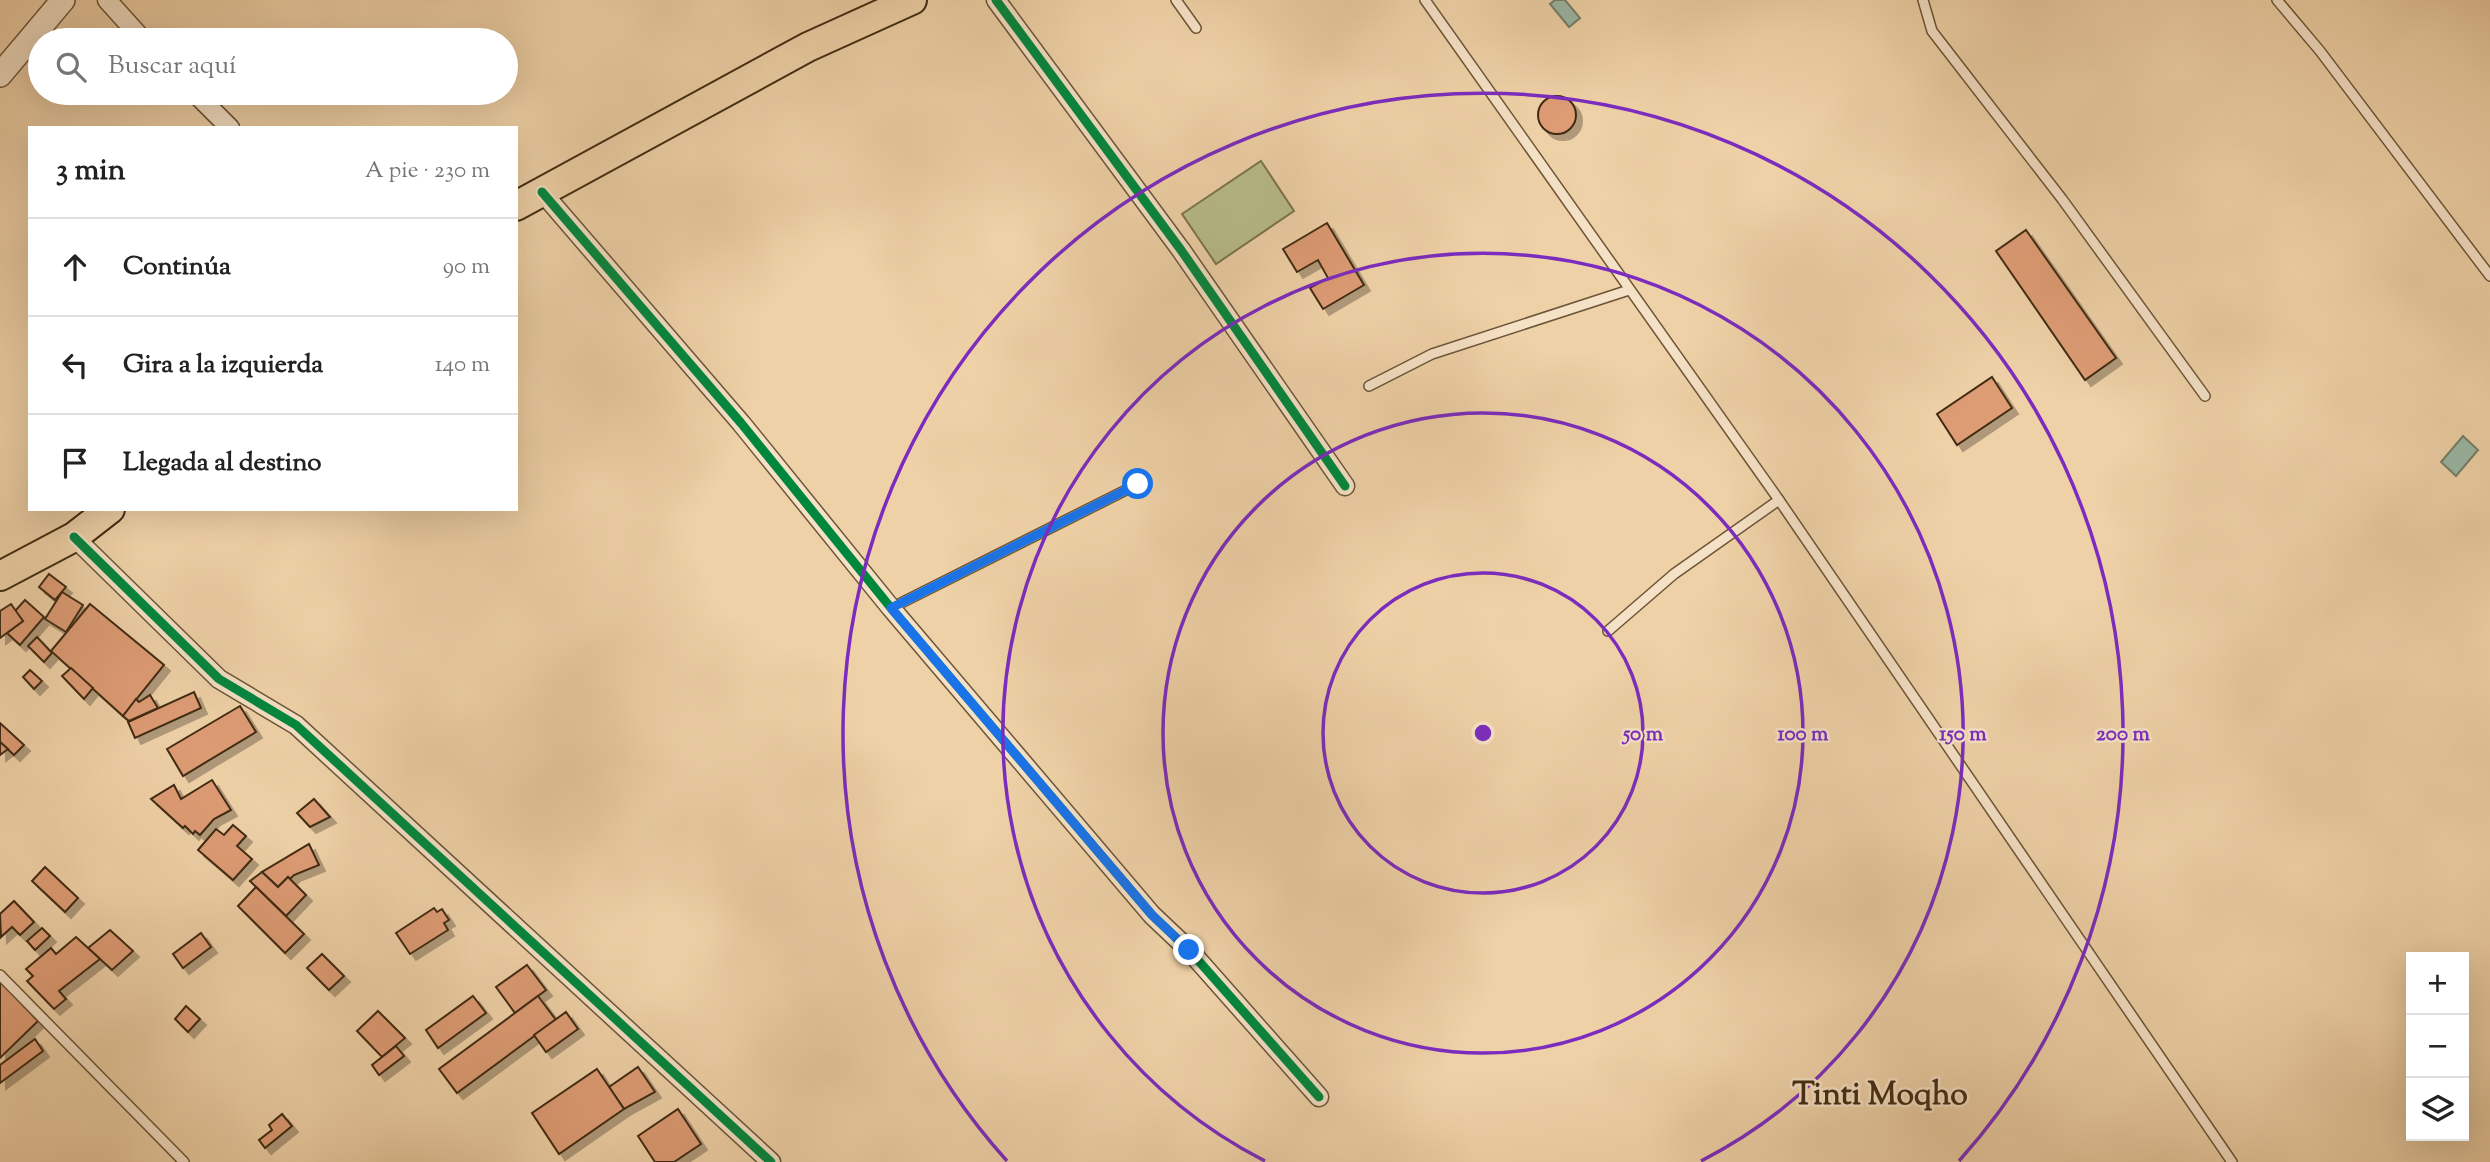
<!DOCTYPE html>
<html lang="es">
<meta charset="utf-8">
<style>
:root{--surface:#fff;--page:#f2f2f2;--text:#222;--muted:#767676;--line:#e0e0e0}
body{margin:0;font-family:"Sorts Mill Goudy",serif;background:var(--page);color:var(--text)}
.controls{position:absolute;right:21px;bottom:21px;display:grid;overflow:hidden;border-radius:0px;box-shadow:0 7px 28px #0002}
.controls button{width:63px;height:63px;display:grid;place-items:center;padding:0;border:0;border-bottom:2px solid var(--line);background:var(--surface);color:var(--text);font:35px sans-serif}
.stop{position:absolute;width:21px;height:21px;margin:-16px;border:5px solid #1a73e8;border-radius:50%;background:#fff}
.stop.end{background:#1a73e8;border-color:#fff;box-shadow:0 2px 7px #0008}
.list{margin:0;padding:0;list-style:none}
h2{display:flex;justify-content:space-between;align-items:center;height:91px;margin:0;padding:0 28px;font-size:30px}
h2 small{font-size:23px;font-weight:400;color:var(--muted)}
.list li{display:grid;grid-template-columns:46px 1fr auto;gap:21px;align-items:center;box-sizing:border-box;height:98px;padding:0 28px;border-top:2px solid var(--line)}
.list b{display:block;font-size:26px;white-space:nowrap}
.list em{font-size:23px;font-style:normal;color:var(--muted)}
.icon{flex:none;width:38px;height:38px;fill:none;stroke:currentColor;stroke-width:2;stroke-linecap:round;stroke-linejoin:round}
.map{position:relative;flex:none;width:2490px;height:1162px;overflow:hidden}
.search{position:absolute;background:var(--surface);box-shadow:0 7px 28px #0002;left:28px;top:28px;width:490px;height:77px;display:flex;align-items:center;gap:18px;box-sizing:border-box;padding:0 24px;border-radius:38px;color:var(--muted);font-size:26px}
.panel{position:absolute;background:var(--surface);box-shadow:0 7px 28px #0002;left:28px;top:126px;width:490px;height:385px;border-radius:0px}
.map>svg:first-child{display:block}
.green{fill:#b7bc88;stroke:#7c744d;stroke-width:2}
.water{fill:#9ab7a5;stroke:#767f6a;stroke-width:2}
.building{fill:#de9c74;stroke:#412c12;stroke-width:2;filter:url(#shadow)}
.lines{fill:none;stroke-linecap:round;stroke-linejoin:round}
.service-casing{stroke:#6c5537;stroke-width:12}
.minor-casing{stroke:#6c5537;stroke-width:21}
.tertiary-casing{stroke:#6c5537;stroke-width:26}
.primary-casing{stroke:#412c12;stroke-width:32}
.service{stroke:#f5e1c6;stroke-width:9}
.minor{stroke:#f5e1c6;stroke-width:18}
.tertiary{stroke:#f5e1c6;stroke-width:23}
.primary{stroke:#efd1a7;stroke-width:28}
.cycleway-casing{stroke:#f5e1c6;stroke-width:13}
.cycleway{stroke:#00873e;stroke-width:9}
.route{stroke:#1a73e8;stroke-width:9}
.ring{fill:none;stroke:#7b2cbf;stroke-width:3.5}
.labels{text-anchor:middle;stroke-width:5;stroke-linejoin:round;paint-order:stroke}
.neighbourhood-label{font-size:32px;font-weight:bold;fill:#412c12;stroke:#f5e1c6}
.centre{fill:#7b2cbf;stroke:#f5e1c6;stroke-width:3.5}
.ring-label{font-size:21px;text-anchor:middle;font-weight:bold;fill:#7b2cbf;stroke:#f5e1c6;stroke-width:5;stroke-linejoin:round;paint-order:stroke}
</style>
<div class="map">
<svg width="2490" height="1162" viewBox="0 0 2490 1162">
<defs>
<filter id="shadow"><feDropShadow dx="6" dy="6" stdDeviation="0" flood-color="#0004"/></filter>
</defs>
<rect width="100%" height="100%" fill="#efd1a7"/>
<filter id="stains"><feTurbulence type="fractalNoise" baseFrequency=".00286" numOctaves="4"/><feColorMatrix values="0 0 0 0 .2 0 0 0 0 .09 0 0 0 0 .02 0 0 0 .5 -.17"/></filter>
<radialGradient id="worn" r=".72"><stop offset=".6" stop-color="#630" stop-opacity="0"/><stop offset="1" stop-color="#630" stop-opacity=".3"/></radialGradient>
<polygon class="green" points="1261,161 1294,211 1216,264 1182,214"/>
<g class="water">
<polygon points="1555,0 1565,0 1580,18 1569,27 1550,4"/>
<polygon points="2463,436 2478,450 2456,476 2441,462"/>
</g>
<g class="building">
<circle cx="1557" cy="115" r="19"/>
<polygon points="1327,223 1364,285 1323,309 1310,288 1328,278 1318,260 1297,272 1283,249"/>
<polygon points="2026,230 2116,358 2085,380 1996,251"/>
<polygon points="1992,377 2012,408 1957,445 1937,414"/>
<polygon points="49,574 66,587 55,600 39,587"/>
<polygon points="62,592 83,605 66,632 45,619"/>
<polygon points="25,600 44,617 20,645 7,633 23,621 15,611"/>
<polygon points="11,604 23,621 0,638 0,611"/>
<polygon points="90,604 164,665 123,716 51,651"/>
<polygon points="37,637 52,653 44,662 28,646"/>
<polygon points="71,668 93,688 84,699 62,676"/>
<polygon points="30,670 42,681 34,689 23,677"/>
<polygon points="194,692 201,708 135,738 128,722"/>
<polygon points="150,695 158,708 129,721 123,716 136,699 139,702"/>
<polygon points="240,706 256,732 183,776 167,749"/>
<polygon points="0,723 24,745 14,755 0,742"/>
<polygon points="0,742 8,749 0,755"/>
<polygon points="212,780 231,810 214,819 200,835 195,831 193,834 185,826 183,828 151,799 174,785 181,799"/>
<polygon points="314,799 330,817 310,827 297,813"/>
<polygon points="233,825 246,836 237,846 252,859 233,880 198,850 216,829 224,835"/>
<polygon points="309,844 319,865 294,875 290,879 288,877 278,887 262,872"/>
<polygon points="45,867 78,898 65,912 32,881"/>
<polygon points="262,872 278,887 288,877 306,895 286,916 250,881"/>
<polygon points="256,887 304,934 285,953 238,906"/>
<polygon points="14,901 34,922 20,935 12,927 1,937 0,914"/>
<polygon points="434,908 437,912 442,909 449,920 444,923 448,930 410,954 396,933"/>
<polygon points="42,928 50,936 35,950 27,941"/>
<polygon points="110,930 133,951 112,970 88,948"/>
<polygon points="201,933 211,947 183,968 173,954"/>
<polygon points="76,937 100,959 59,991 66,999 54,1009 27,981 33,976 26,969 51,948 56,954"/>
<polygon points="322,954 344,976 329,990 307,968"/>
<polygon points="527,965 546,990 515,1013 496,987"/>
<polygon points="0,981 38,1021 0,1058"/>
<polygon points="473,996 486,1013 438,1048 426,1030"/>
<polygon points="538,996 556,1020 457,1093 439,1069"/>
<polygon points="186,1006 200,1019 188,1032 175,1019"/>
<polygon points="378,1011 405,1038 382,1057 357,1031"/>
<polygon points="566,1012 578,1029 546,1052 534,1035"/>
<polygon points="35,1039 43,1051 0,1083 0,1065"/>
<polygon points="396,1046 404,1056 379,1075 372,1065"/>
<polygon points="638,1067 655,1092 624,1109 609,1087"/>
<polygon points="597,1069 624,1109 559,1154 532,1113"/>
<polygon points="678,1109 701,1144 674,1162 655,1162 638,1136"/>
<polygon points="282,1114 292,1126 265,1148 259,1140 272,1130 269,1125"/>
</g>
<g class="lines">
<defs>
<g id="service">
<polyline points="1176,0 1196,28"/>
<polyline points="1425,0 1779,500 2232,1162"/>
<polyline points="1923,0 1932,31 2062,199 2205,396"/>
<polyline points="2277,0 2320,51 2490,276"/>
<polyline points="1369,386 1432,354 1629,290"/>
<polyline points="891,608 1138,484"/>
<polyline points="1608,631 1674,574 1779,500"/>
<polyline points="0,975 184,1162"/>
</g>
<g id="minor">
<polyline points="107,0 143,40"/>
<polyline points="996,0 1181,250 1345,486"/>
<polyline points="195,93 230,128"/>
<polyline points="542,192 741,423 891,608 1152,915 1189,950 1319,1097"/>
<polyline points="74,537 219,679 296,725 771,1162"/>
</g>
<polyline id="tertiary" points="0,75 63,0"/>
<g id="primary">
<polyline points="516,206 808,47 912,0"/>
<polyline points="0,576 74,537 110,509"/>
</g>
</defs>
<use href="#service" class="service-casing"/>
<use href="#minor" class="minor-casing"/>
<use href="#tertiary" class="tertiary-casing"/>
<use href="#primary" class="primary-casing"/>
<use href="#service" class="service"/>
<use href="#minor" class="minor"/>
<use href="#tertiary" class="tertiary"/>
<use href="#primary" class="primary"/>
<defs>
<g id="cycleway">
<polyline points="996,0 1181,250 1345,486"/>
<polyline points="542,192 741,423 891,608 1152,915 1189,950 1319,1097"/>
<polyline points="74,537 219,679 296,725 771,1162"/>
</g>
</defs>
<use href="#cycleway" class="cycleway-casing"/>
<use href="#cycleway" class="cycleway"/>
</g>
<g class="lines">
<polyline class="route" points="1138,484 891,608 1152,915 1189,950"/>
</g>
<g class="ring">
<circle cx="1483" cy="733" r="160"/>
<circle cx="1483" cy="733" r="320"/>
<path d="M1265 1161A480 480 0 1 1 1701 1161"/>
<path d="M1007 1161A640 640 0 1 1 1959 1161"/>
</g>
<g class="labels">
<g class="neighbourhood-label">
<text x="1880" y="1104">Tinti Moqho</text>
</g>
</g>
<circle cx="1483" cy="733" r="10" class="centre"/>
<g class="ring-label">
<text x="1643" y="740">50 m</text>
<text x="1803" y="740">100 m</text>
<text x="1963" y="740">150 m</text>
<text x="2123" y="740">200 m</text>
</g>
<rect width="100%" height="100%" filter="url(#stains)"/>
<rect width="100%" height="100%" fill="url(#worn)"/>
</svg>
<div class="controls">
<button>+</button>
<button>−</button>
<button><svg class="icon" aria-label="layers" viewBox="0 0 24 24"><path d="M12 4l9 5-9 5-9-5zM3 14l9 5 9-5"/></svg></button>
</div>
<div class="stop" style="left:1138px;top:484px"></div>
<div class="stop end" style="left:1189px;top:950px"></div>
<div class="search"><svg class="icon" aria-label="search" viewBox="0 0 24 24"><circle cx="10" cy="10" r="6"/><path d="M15 15l6 6"/></svg>Buscar aquí</div>
<section class="panel">
<h2>3 min<small>A pie · 230 m</small></h2>
<ul class="list">
<li><svg class="icon" aria-label="ahead" viewBox="0 0 24 24"><path d="M12 20V5M6 11l6-6 6 6"/></svg><div><b>Continúa</b></div><em>90 m</em></li>
<li><svg class="icon" aria-label="left" viewBox="0 0 24 24"><path d="M17 20v-9H6M10 6l-5 5 5 5"/></svg><div><b>Gira a la izquierda</b></div><em>140 m</em></li>
<li><svg class="icon" aria-label="arrive" viewBox="0 0 24 24"><path d="M6 21V4h12l-3 4 3 4H6"/></svg><div><b>Llegada al destino</b></div></li>
</ul>
</section>
</div>
